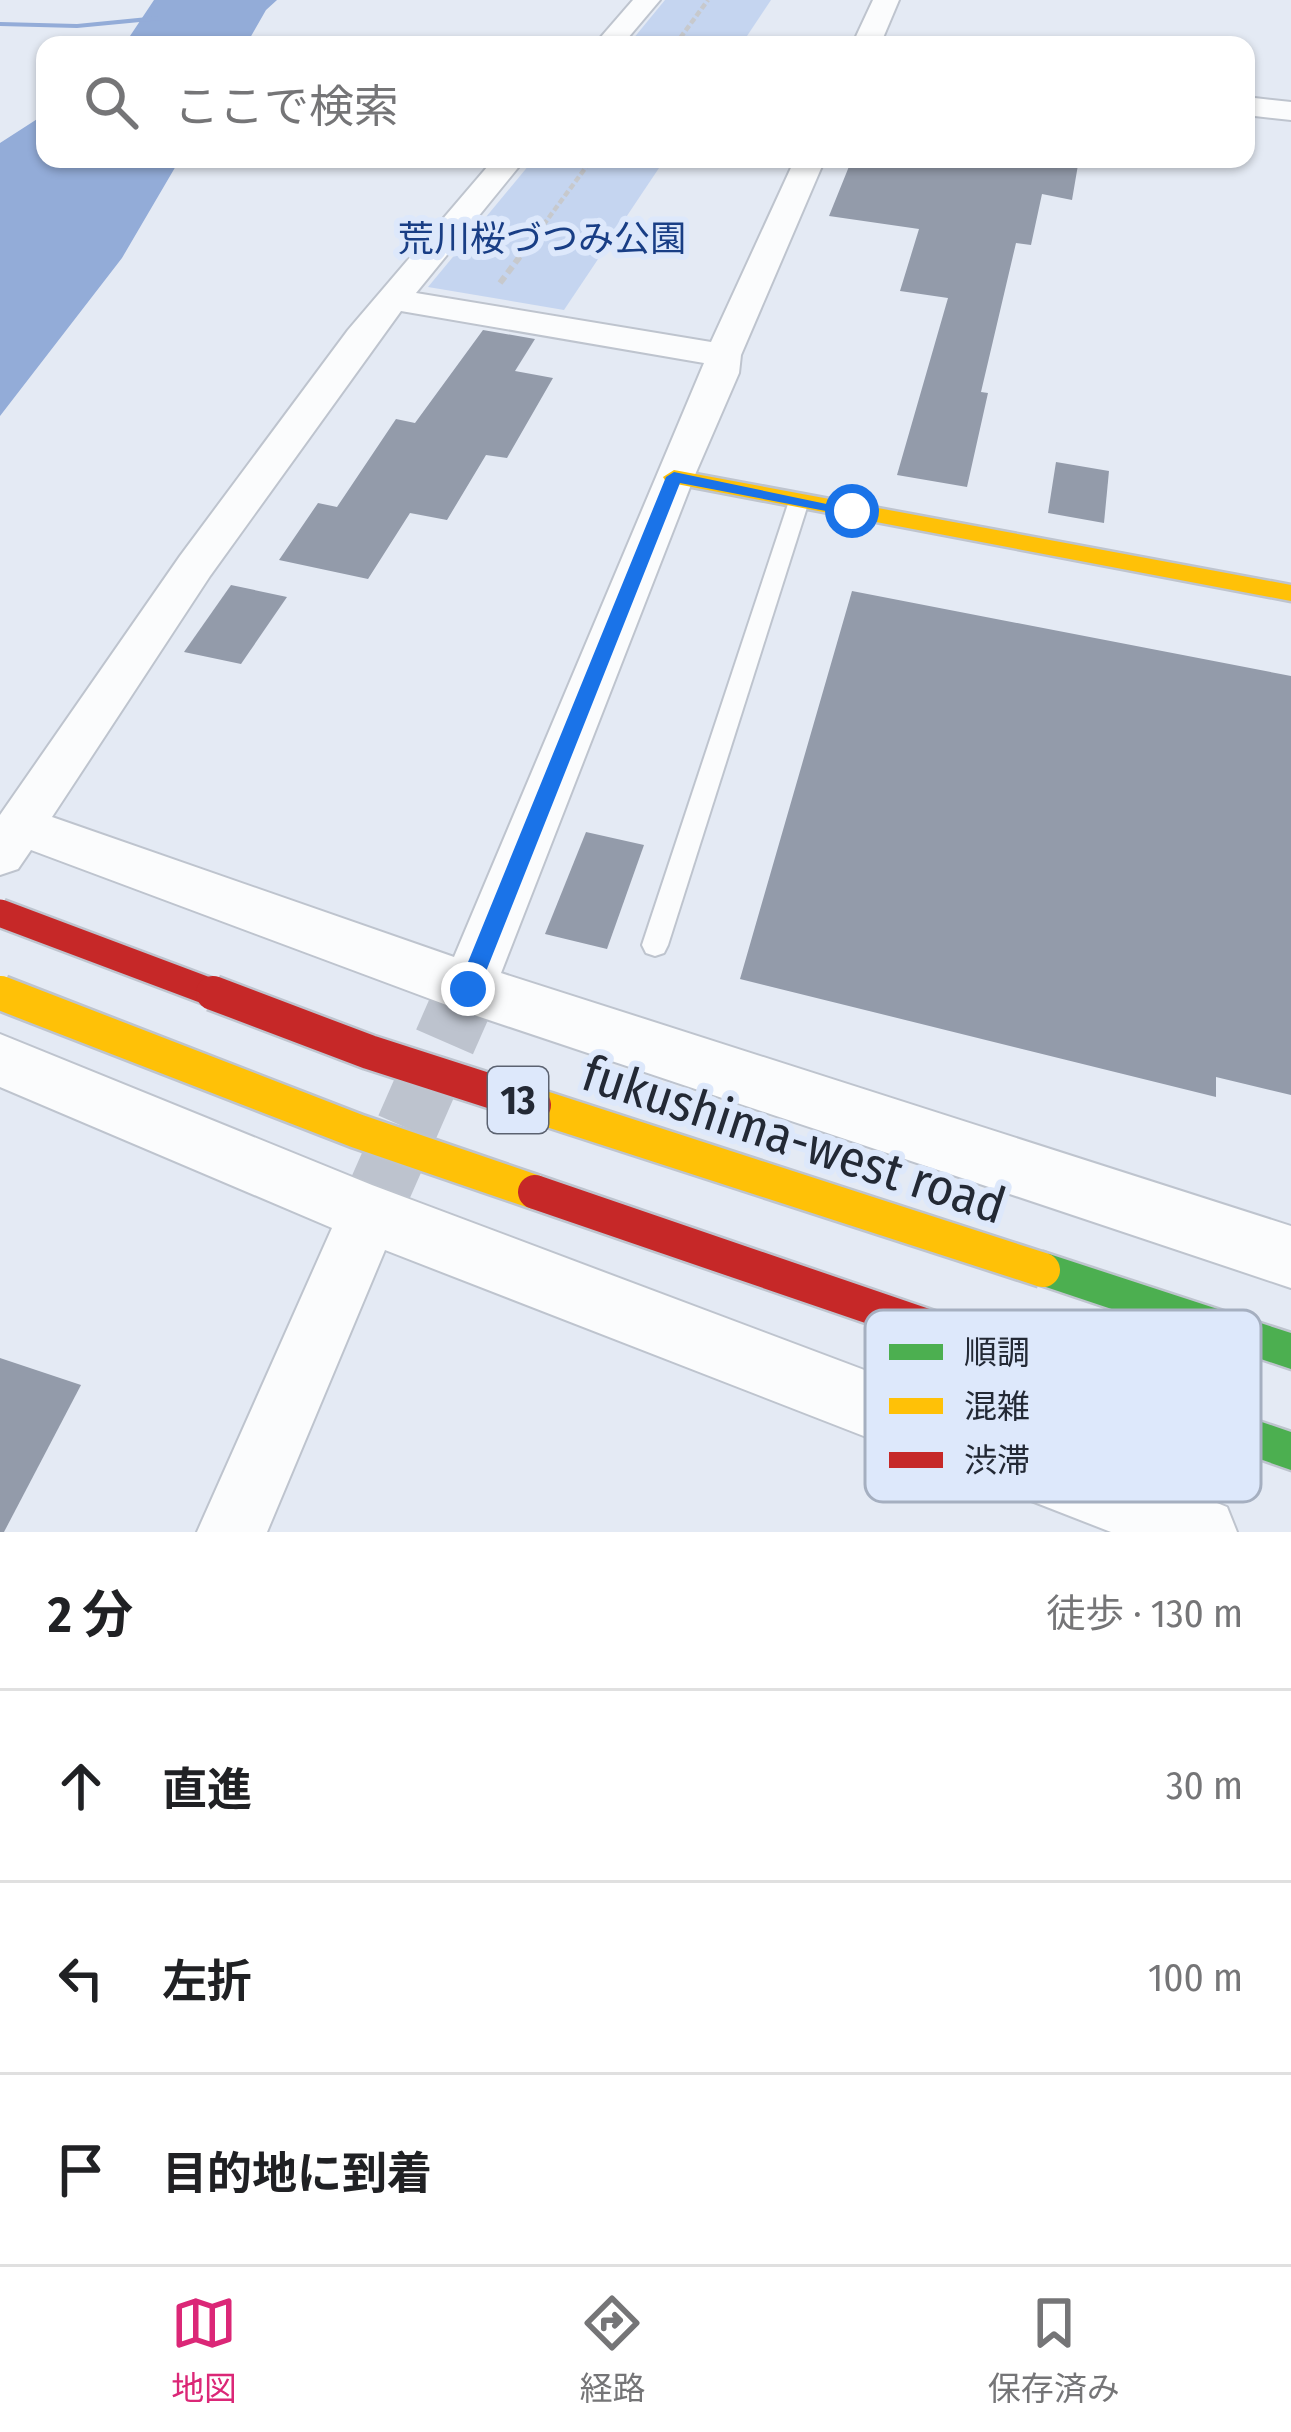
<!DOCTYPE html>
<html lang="ja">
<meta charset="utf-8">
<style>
:root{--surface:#fff;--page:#f2f2f2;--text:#202124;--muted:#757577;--line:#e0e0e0;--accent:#db2777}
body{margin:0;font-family:"Fira Sans Condensed","Noto Sans JP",sans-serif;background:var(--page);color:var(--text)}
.stop{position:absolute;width:36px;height:36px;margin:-27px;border:9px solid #1a73e8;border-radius:50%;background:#fff}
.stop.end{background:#1a73e8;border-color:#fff;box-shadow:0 3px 12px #0008}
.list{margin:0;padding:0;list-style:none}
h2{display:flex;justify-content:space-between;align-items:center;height:156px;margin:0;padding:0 48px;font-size:51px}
h2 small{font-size:39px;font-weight:400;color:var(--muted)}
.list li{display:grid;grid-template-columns:78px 1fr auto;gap:36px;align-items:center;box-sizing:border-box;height:192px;padding:0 48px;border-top:3px solid var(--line)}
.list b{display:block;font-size:45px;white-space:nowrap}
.list em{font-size:39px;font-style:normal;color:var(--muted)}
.icon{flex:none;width:66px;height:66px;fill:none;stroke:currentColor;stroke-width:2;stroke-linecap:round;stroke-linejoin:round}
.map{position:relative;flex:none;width:1291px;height:1532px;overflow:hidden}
.search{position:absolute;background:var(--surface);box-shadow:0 3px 9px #0004;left:36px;right:36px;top:36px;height:132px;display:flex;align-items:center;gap:30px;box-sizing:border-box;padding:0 42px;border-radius:24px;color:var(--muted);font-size:45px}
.sheet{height:732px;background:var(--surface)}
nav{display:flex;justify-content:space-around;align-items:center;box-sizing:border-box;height:168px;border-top:3px solid var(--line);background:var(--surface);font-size:33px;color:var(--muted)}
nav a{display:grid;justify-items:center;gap:6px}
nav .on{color:var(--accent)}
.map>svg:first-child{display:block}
.green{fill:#c5d5f0}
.water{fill:#93acd8}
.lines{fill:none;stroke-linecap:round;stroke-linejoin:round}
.stream{fill:#93acd8;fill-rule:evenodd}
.building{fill:#939baa}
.street-tunnel-far1{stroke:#bdc3ce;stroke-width:48;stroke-dasharray:48 24;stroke-linecap:butt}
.street-tunnel{stroke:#bdc3ce;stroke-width:62;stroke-dasharray:62 32;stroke-linecap:butt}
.lane-casing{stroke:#bec4ce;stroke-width:4}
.street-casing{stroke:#bec4ce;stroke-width:4}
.fast-casing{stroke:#bec4ce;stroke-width:5}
.slow-casing{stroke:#bec4ce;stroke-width:5}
.path-far1{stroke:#c7c9cd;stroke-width:4.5;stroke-dasharray:6 3;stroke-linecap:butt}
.path{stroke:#c7c9cd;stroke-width:6;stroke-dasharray:8 4.5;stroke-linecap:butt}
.lane{fill:#fbfcfd;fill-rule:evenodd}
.street{fill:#fbfcfd;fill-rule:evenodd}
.fast{fill:#4caf50;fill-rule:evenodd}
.slow{fill:#ffc107;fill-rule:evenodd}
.slow-bridge-far1-casing{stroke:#bec4ce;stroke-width:32;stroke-linecap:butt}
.slow-bridge-casing{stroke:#bec4ce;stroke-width:39;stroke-linecap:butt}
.jam-bridge-far1-casing{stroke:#bec4ce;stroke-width:32;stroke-linecap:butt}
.jam-bridge-casing{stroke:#bec4ce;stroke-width:39;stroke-linecap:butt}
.slow-bridge-far1{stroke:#ffc107;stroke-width:27}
.slow-bridge{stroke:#ffc107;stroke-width:34}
.jam-bridge-far1{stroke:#c62828;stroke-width:27}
.jam-bridge{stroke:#c62828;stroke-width:34}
.route{fill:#1a73e8}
.labels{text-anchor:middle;stroke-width:12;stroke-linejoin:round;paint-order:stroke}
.far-park-label{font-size:36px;fill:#193e85;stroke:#dde8fb}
.shield{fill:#dde8fb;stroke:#5b6270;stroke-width:3}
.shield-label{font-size:39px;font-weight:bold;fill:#232935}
.near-street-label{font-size:51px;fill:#232935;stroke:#dde8fb}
.key{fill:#dde8fb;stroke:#a5afc0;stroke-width:3}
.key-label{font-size:33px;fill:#232935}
</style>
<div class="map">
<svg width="1291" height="1532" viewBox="0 0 1291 1532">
<rect width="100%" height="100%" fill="#e4eaf4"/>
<g class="green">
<polygon points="665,0 771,0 741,45 628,45"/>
<polygon points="534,159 665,159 564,310 428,287"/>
</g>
<g class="water">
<polygon points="154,0 277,0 266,10 246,45 124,45"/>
<polygon points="45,114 45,159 180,159 122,258 0,416 0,143"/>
</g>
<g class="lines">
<polygon class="stream" points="158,16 161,16 161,20 77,28 0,26 0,22 77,24"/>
</g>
<g class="building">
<polygon points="852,159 1079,159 1072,200 1042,194 1031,245 1016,243 981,392 988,393 967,487 897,475 948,298 900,291 919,229 829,216"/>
<polygon points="483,330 535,339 515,371 553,378 507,458 486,455 447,520 410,513 368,579 279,560 318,503 337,507 396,419 415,423"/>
<polygon points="1056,462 1109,471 1104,523 1048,513"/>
<polygon points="231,585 287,597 241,664 184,652"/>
<polygon points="852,591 1291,676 1291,1095 1216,1077 1216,1097 740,979"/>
<polygon points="586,832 644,845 607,949 545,934"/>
<polygon points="0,1358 81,1385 4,1532 0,1532"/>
</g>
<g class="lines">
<polyline class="street-tunnel-far1" points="465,996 468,989"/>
<polyline class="street-tunnel" points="369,1214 466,993"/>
<defs>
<polygon id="lane" points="799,495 809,501 668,945 664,953 655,956 646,953 642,945 789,501"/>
<g id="street">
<polygon points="633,0 660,0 622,45 594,45"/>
<polygon points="873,0 899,0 880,45 852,45"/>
<polygon points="1246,97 1291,102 1291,120 1246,115"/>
<path d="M494,159H525L416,293L711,342L795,159H825L741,355L739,373L694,477L501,973L1291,1226V1288L468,1013L31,850L18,869L0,875V815L180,556L348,330ZM401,311L704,363L454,957L52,817L210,576Z"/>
<polygon points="0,1034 372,1185 1202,1497 1227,1507 1237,1532 1111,1532 385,1250 267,1532 197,1532 332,1228 0,1087"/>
</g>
<g id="fast">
<polygon points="1043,1252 1291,1333 1291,1369 1031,1282 1025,1270 1031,1258"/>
<polygon points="1023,1341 1291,1432 1291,1470 1010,1372 1005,1359 1010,1346"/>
</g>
<polygon id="slow" points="674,470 1291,585 1291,601 666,482 663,477"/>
</defs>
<use href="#lane" class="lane-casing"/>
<use href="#street" class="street-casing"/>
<use href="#fast" class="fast-casing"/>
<use href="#slow" class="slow-casing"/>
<g class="path-far1">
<polyline points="675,45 708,0"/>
<polyline points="522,254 592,159"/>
</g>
<polyline class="path" points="500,283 524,251"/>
<use href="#lane" class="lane"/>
<use href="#street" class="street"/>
<use href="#fast" class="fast"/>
<use href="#slow" class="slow"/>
<defs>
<polyline id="slow-bridge-far1" points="0,993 9,996"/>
<g id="slow-bridge">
<polyline points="1,993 357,1131 535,1192"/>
<polyline points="534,1105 1043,1270"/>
</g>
<polyline id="jam-bridge-far1" points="0,913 221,996"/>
<g id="jam-bridge">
<polyline points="213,993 369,1052 534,1105"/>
<polyline points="535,1192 1023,1359"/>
</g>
</defs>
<use href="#slow-bridge-far1" class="slow-bridge-far1-casing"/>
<use href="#slow-bridge" class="slow-bridge-casing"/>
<use href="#jam-bridge-far1" class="jam-bridge-far1-casing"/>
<use href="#jam-bridge" class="jam-bridge-casing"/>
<use href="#slow-bridge-far1" class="slow-bridge-far1"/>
<use href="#slow-bridge" class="slow-bridge"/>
<use href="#jam-bridge-far1" class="jam-bridge-far1"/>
<use href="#jam-bridge" class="jam-bridge"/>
</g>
<polygon class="route" points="674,472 860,511 852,516 680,483 479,989 468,999 460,996 457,989 666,477"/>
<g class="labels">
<g class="far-park-label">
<text x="542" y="251">荒川桜づつみ公園</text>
</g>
<rect class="shield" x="488" y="1067" width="60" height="66" rx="9"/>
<g class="shield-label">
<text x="518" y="1114">13</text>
</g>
<g class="near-street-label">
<text transform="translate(794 1139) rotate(18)" y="18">fukushima-west road</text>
</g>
</g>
<rect x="865" y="1310" width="396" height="192" rx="18" class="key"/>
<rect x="889" y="1344" width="54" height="16" fill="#4caf50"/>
<rect x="889" y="1398" width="54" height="16" fill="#ffc107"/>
<rect x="889" y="1452" width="54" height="16" fill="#c62828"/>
<g class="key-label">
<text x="964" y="1364">順調</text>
<text x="964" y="1418">混雑</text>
<text x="964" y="1472">渋滞</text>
</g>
</svg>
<div class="stop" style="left:852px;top:511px"></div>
<div class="stop end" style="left:468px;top:989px"></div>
<div class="search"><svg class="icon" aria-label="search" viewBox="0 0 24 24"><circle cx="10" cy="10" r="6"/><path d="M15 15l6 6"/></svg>ここで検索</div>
</div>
<section class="sheet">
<h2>2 分<small>徒歩 · 130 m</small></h2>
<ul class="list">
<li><svg class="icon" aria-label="ahead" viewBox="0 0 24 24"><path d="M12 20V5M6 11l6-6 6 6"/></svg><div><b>直進</b></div><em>30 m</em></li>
<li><svg class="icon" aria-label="left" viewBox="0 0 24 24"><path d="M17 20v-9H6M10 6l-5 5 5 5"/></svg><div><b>左折</b></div><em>100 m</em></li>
<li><svg class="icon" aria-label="arrive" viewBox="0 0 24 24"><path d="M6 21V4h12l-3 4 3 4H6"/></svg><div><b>目的地に到着</b></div></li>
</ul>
</section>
<nav>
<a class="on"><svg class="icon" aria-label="map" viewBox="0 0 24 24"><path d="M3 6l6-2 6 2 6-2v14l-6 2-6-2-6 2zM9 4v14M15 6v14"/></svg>地図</a>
<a><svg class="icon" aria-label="directions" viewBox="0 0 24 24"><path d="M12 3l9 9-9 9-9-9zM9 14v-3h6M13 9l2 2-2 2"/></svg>経路</a>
<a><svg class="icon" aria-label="saved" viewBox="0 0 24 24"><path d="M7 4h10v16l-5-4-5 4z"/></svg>保存済み</a>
</nav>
